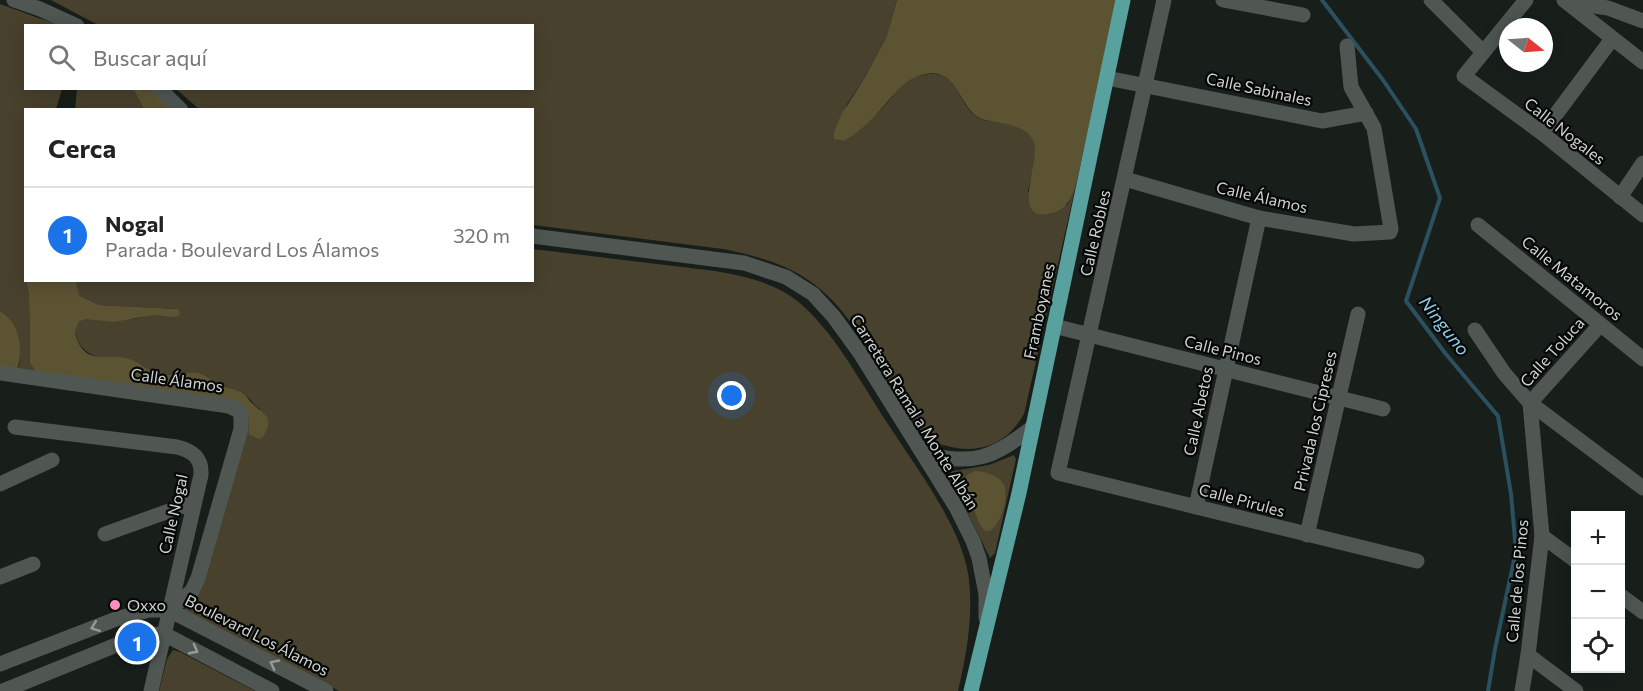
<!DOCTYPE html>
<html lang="es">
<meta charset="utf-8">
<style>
:root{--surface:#fff;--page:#f6f6f6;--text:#222;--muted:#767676;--line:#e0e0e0;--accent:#1a73e8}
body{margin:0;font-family:Commissioner,sans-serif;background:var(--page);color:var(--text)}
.controls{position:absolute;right:18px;bottom:18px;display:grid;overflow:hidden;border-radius:0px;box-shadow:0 3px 15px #0003}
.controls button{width:54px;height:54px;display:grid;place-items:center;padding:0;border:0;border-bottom:2px solid var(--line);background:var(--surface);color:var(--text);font:30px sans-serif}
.compass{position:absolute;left:1499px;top:18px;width:54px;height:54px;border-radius:50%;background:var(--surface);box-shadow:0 3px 15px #0003;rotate:107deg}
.you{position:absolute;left:732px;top:396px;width:21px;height:21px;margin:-15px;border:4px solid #fff;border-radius:50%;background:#1a73e8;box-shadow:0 0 0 9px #1a73e833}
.badge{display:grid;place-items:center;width:39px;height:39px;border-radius:50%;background:var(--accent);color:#fff;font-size:20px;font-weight:700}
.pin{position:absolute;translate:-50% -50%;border:3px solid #fff;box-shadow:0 2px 6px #0006}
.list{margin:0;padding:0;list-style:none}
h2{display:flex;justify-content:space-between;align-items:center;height:78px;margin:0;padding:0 24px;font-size:26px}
h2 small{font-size:20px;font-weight:400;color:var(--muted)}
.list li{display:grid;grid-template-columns:39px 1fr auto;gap:18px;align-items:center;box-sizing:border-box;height:96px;padding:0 24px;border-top:2px solid var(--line)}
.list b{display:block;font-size:22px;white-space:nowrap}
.list p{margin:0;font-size:20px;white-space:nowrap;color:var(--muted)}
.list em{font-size:20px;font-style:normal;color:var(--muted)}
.icon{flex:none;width:33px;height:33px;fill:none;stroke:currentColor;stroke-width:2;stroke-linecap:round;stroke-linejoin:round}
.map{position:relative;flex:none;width:1643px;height:691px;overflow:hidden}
.search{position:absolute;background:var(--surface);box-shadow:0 3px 15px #0003;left:24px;top:24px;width:510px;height:66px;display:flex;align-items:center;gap:15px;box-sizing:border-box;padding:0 21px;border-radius:0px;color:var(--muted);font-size:22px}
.panel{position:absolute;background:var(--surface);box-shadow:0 3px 15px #0003;left:24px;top:108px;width:510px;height:174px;border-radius:0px}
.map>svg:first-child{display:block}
.green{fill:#48412d}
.forest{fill:#5c5333}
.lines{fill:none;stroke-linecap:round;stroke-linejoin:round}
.stream{stroke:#2b505f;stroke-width:4}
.minor{stroke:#505753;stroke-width:15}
.major{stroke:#59a19e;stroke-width:15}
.oneway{stroke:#969b98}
.poi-dot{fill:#fd8ebe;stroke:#060807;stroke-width:2}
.labels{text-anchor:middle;stroke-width:4.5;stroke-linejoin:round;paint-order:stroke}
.street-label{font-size:16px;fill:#cfd3d0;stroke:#060807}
.poi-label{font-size:16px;fill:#cfd3d0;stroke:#060807;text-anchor:start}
.water-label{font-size:18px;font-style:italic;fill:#8aceea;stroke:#060807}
</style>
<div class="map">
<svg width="1643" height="691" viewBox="0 0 1643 691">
<rect width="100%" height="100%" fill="#181f1b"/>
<g class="green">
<path d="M51,0H897L886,38L864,79L847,104L837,140L843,141C854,132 866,124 876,115C888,104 899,84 915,77C919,75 925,75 929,74C960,70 958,110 981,119C999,125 1025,121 1034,142C1040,157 1030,177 1028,192L1067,205L1075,189L1024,414C1008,442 983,454 951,447C944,445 936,444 930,439C917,430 908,412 900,399C876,362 854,317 819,288C791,265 758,256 723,249L533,225L532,110L199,109L176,89L532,88V26L98,25Z"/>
<path d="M0,4L58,25L26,26V88L62,89L56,109L26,110L25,277L29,295L30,363L35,371H12L19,366C21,348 19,320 0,311Z"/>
<polygon points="77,88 133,89 144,109 75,110"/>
<path d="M533,249L715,271C743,276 773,282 796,300C832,328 861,383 886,421C914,465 959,522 968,573C974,613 967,653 958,691H339L222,629L184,611L248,428L260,409C253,405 250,398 244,394C238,389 229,388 222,386C215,383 209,377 202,374C189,369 174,377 161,374C151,373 144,366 136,363C111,355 84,365 75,333L79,322L86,319H134L177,309L99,305L80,296L76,281L532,280Z"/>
<polygon points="1014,455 1016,459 995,553 990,558 952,481 950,473 953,471 989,465"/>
<polygon points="173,650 180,652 255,691 159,691 167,659"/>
</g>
<g class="forest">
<path d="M897,0H1118L1075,189C1070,199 1067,208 1055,212C1007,228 1041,161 1034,143C1026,122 1000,125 982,119C957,110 959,59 916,77C902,82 886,104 876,115C868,123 860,130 852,136L843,141L834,139V132L841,115L864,79L886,38Z"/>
<polygon points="133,89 151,89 172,109 144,109"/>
<path d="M26,281H76L80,296L99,305L177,309L180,312L179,315L175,317L154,315L114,322L86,319L79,322L75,333C85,370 109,350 132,360C142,364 149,372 161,374C174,377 189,369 202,374C209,377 215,383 222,386C229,388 238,389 244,394C247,396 249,401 253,404C267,417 274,417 263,437L259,439L249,434L248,415L35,371L30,363L29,295Z"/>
<path d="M0,311C19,320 24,351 17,369H0Z"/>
<path d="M975,471C984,471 1000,476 1004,485C1009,497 1001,526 989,531H985L980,525L964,486L967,475Z"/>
</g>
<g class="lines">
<polyline class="stream" points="1322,0 1383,80 1416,129 1440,198 1406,301 1445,353 1498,416 1511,494 1516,551 1495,649 1488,691"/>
<g class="minor">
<polyline points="14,0 40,9 77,26"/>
<polyline points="1164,0 1058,473 1417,561"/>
<polyline points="1223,0 1303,15"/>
<polyline points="1431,0 1483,52"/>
<polyline points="1526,0 1464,76 1542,133 1643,215"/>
<polyline points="1564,0 1643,62"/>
<polyline points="1568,2 1608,8 1643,21"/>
<polyline points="1107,78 1322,121 1366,113"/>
<polyline points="159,88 181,110"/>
<polyline points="1542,133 1612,39"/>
<polyline points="1125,179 1259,218 1354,234 1390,232 1391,229 1374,128 1351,87 1347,46"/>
<polyline points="1620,197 1643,163"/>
<polyline points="1478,225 1643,359"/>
<polyline points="532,236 744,263 786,277 813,294 834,317 860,353 956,507 973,541 979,558 986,594 986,618"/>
<polyline points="1054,326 1383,409"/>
<polyline points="1475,330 1504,373 1530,403 1643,488"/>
<polyline points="0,373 229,406 239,411 241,416 241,429 198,578 192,591 169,610"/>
<polyline points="1530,403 1600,325"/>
<path d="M15,427L177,447C193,451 202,458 201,475L151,691"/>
<path d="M924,454C976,465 991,459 1033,427"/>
<polyline points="0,484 52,460"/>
<polyline points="1196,507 1259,218"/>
<polyline points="105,534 194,502"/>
<polyline points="1307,535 1358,314"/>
<polyline points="1542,536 1576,561"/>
<polyline points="0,577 33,564"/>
<polyline points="1620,595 1643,612"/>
<polyline points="1528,655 1576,691"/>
<polyline points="0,664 116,619 149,610 169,610 326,691"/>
<polyline points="3,691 141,635 164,634 272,691"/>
<polyline points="1522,691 1528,655 1542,536 1530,403"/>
</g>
<polyline class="major" points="971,691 1019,493 1123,0"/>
</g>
<defs><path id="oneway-chevron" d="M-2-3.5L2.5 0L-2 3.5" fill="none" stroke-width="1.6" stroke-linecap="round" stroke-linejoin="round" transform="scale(1.5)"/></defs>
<g class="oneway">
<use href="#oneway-chevron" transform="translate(95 627) rotate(159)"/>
<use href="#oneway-chevron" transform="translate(194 650) rotate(28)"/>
<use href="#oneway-chevron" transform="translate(274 664) rotate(-153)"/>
</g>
<circle class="poi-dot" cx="115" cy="605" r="6"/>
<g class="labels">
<g class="street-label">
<text transform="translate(1259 89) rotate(12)" y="6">Calle Sabinales</text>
<text transform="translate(1565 131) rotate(38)" y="6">Calle Nogales</text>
<text transform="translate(1262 197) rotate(13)" y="6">Calle Álamos</text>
<text transform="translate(1095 233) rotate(-77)" y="6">Calle Robles</text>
<text transform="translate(1572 278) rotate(39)" y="6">Calle Matamoros</text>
<text transform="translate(1039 311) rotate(-78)" y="6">Framboyanes</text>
<text transform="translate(1223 350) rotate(14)" y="6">Calle Pinos</text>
<text transform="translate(1552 352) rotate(-48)" y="6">Calle Toluca</text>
<text transform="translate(177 380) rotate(8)" y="6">Calle Álamos</text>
<text transform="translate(1198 411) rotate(-78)" y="6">Calle Abetos</text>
<text transform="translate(915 412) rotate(58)" y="6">Carretera Ramal a Monte Albán</text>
<text transform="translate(1315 421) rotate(-77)" y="6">Privada los Cipreses</text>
<text transform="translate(1242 500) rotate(15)" y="6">Calle Pirules</text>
<text transform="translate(173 514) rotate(-77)" y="6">Calle Nogal</text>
<text transform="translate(1517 581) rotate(-85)" y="6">Calle de los Pinos</text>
<text transform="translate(257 635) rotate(27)" y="6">Boulevard Los Álamos</text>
</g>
<g class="poi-label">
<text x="127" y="611">Oxxo</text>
</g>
<g class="water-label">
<text transform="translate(1444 326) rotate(52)" y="6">Ninguno</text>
</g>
</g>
</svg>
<div class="controls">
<button>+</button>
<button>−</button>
<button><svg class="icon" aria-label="locate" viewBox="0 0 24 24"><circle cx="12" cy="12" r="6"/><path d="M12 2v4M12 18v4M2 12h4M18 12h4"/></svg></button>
</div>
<svg class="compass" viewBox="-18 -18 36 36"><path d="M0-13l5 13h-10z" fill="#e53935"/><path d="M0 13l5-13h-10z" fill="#767676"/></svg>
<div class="you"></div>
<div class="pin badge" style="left:137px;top:642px">1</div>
<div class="search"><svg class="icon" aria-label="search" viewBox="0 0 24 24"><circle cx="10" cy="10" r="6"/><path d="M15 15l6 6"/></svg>Buscar aquí</div>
<section class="panel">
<h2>Cerca<small></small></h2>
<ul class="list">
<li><span class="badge">1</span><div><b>Nogal</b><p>Parada · Boulevard Los Álamos</p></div><em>320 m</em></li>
</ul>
</section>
</div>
